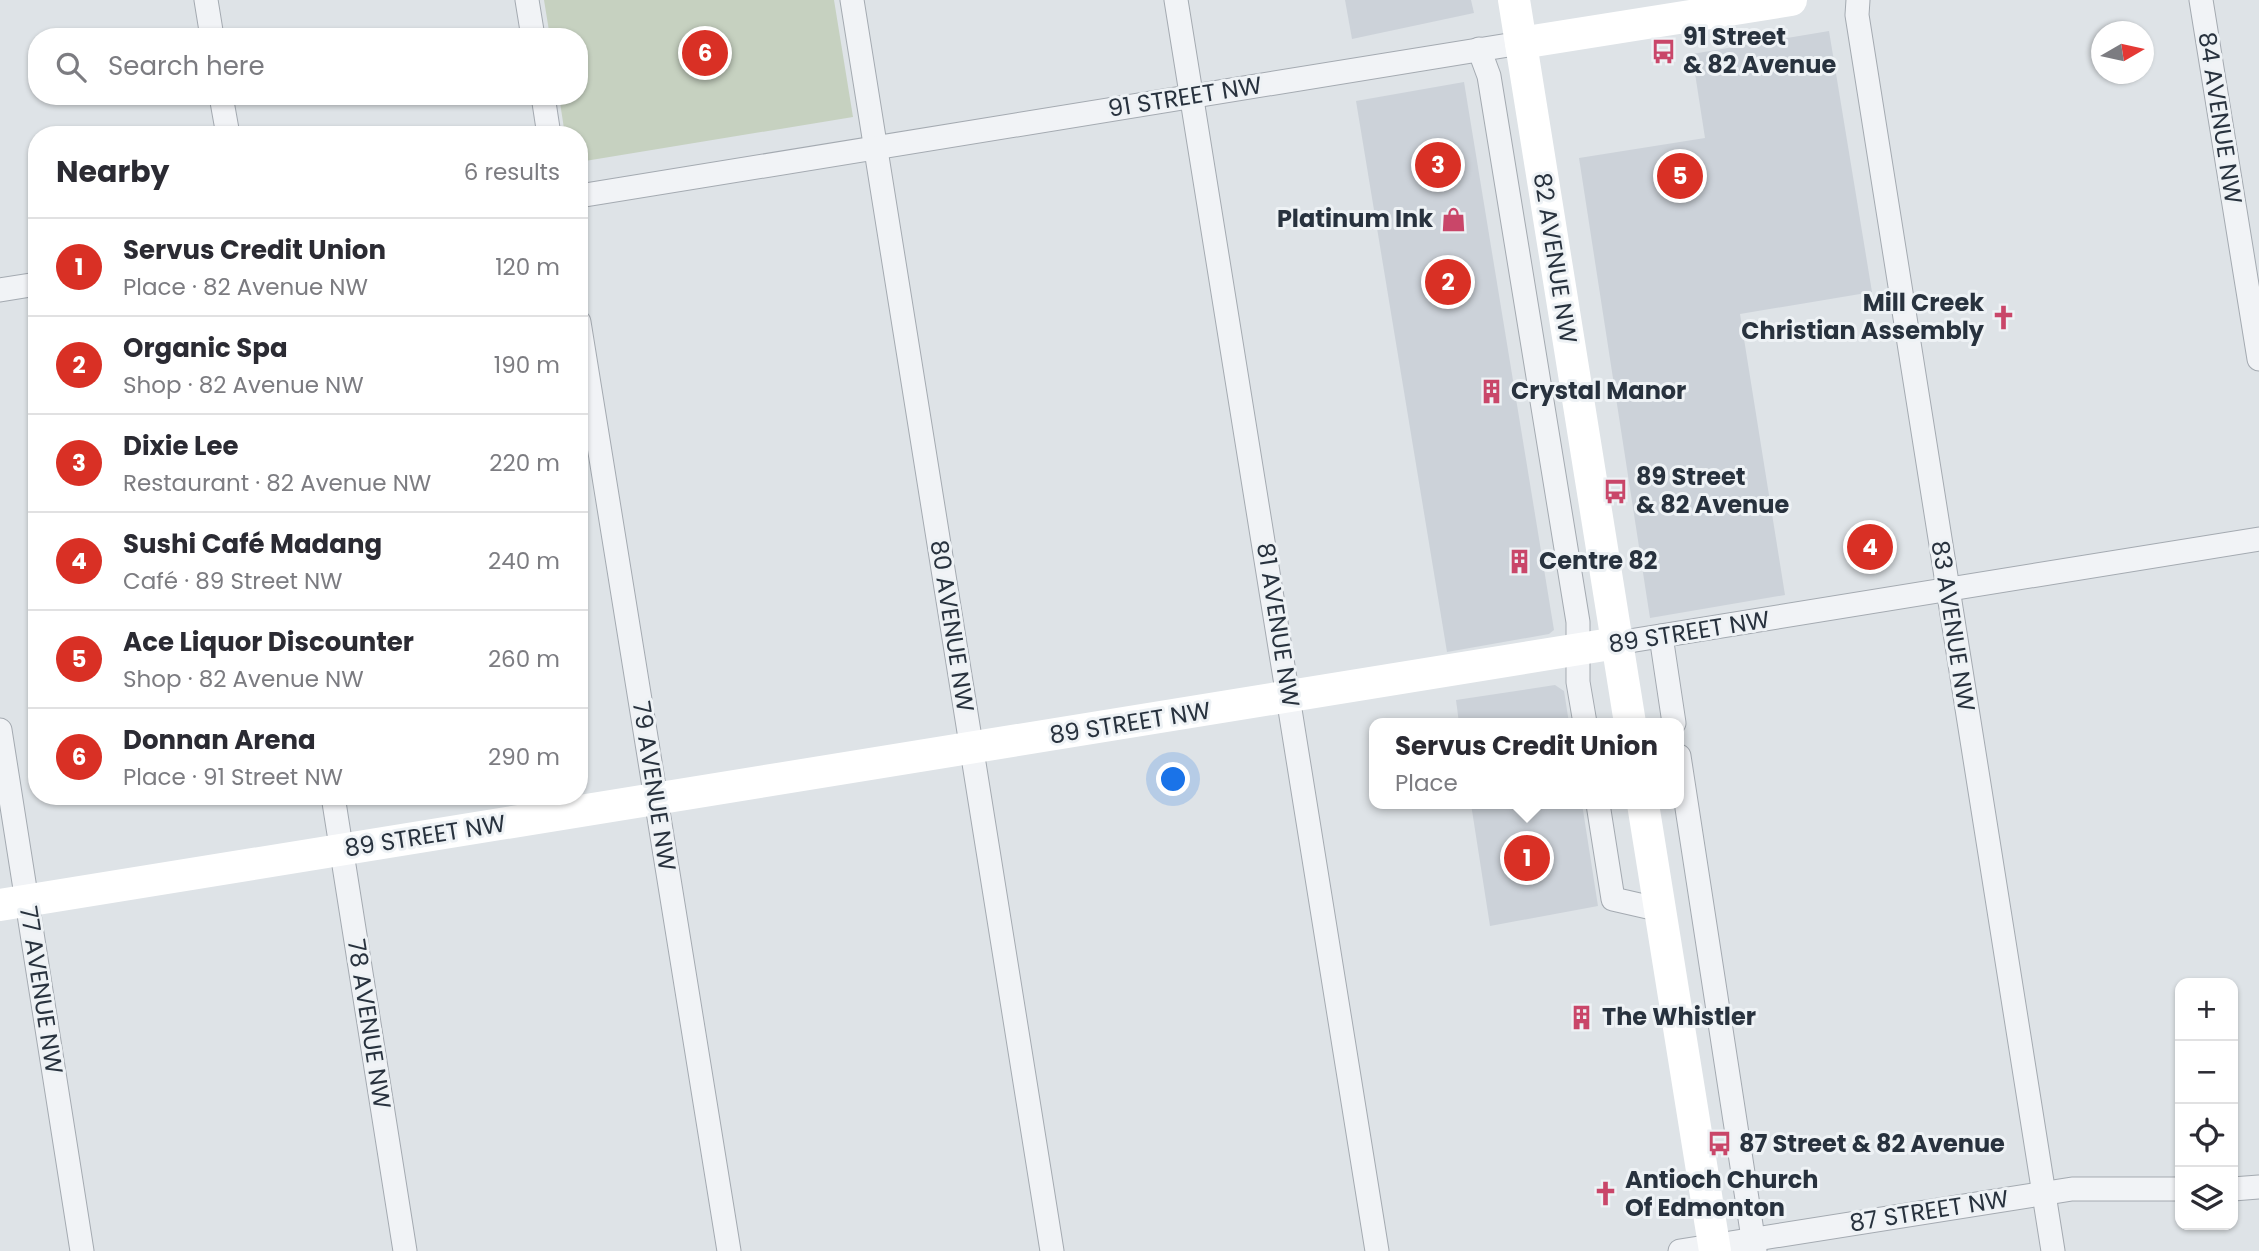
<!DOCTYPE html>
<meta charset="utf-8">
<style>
:root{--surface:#fff;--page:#f7f7f7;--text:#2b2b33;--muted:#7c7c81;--line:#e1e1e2;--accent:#d93025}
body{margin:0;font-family:Poppins,sans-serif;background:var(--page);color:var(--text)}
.controls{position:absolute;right:21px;bottom:21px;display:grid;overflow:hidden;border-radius:14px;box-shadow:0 2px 5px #0004}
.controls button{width:63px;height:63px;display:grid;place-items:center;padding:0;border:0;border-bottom:2px solid var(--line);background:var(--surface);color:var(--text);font:35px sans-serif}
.compass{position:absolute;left:2091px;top:21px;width:63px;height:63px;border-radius:50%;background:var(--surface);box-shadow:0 2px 5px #0004;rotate:81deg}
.you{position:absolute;left:1174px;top:780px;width:24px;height:24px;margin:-18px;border:5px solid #fff;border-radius:50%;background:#1a73e8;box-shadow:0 0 0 10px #1a73e833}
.badge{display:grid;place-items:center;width:46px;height:46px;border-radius:50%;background:var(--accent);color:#fff;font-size:23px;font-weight:700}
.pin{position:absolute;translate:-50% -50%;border:4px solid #fff;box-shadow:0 2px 7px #0006}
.popup{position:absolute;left:1369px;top:718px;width:315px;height:91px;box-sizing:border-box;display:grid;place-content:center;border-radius:14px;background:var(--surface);filter:drop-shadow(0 2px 5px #0005);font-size:23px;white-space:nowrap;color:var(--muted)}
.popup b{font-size:26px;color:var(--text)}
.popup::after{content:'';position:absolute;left:50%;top:100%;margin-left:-14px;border:14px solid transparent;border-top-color:var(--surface)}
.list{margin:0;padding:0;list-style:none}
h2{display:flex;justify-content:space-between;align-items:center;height:91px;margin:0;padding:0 28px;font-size:30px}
h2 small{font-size:23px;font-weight:400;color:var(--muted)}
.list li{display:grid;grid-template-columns:46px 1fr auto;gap:21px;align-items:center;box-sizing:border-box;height:98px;padding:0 28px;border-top:2px solid var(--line)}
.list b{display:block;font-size:26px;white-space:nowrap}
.list p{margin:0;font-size:23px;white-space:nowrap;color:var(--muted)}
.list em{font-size:23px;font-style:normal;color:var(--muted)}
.icon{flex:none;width:38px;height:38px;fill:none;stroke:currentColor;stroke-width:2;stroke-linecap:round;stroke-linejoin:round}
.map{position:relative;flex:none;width:2259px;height:1251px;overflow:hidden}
.search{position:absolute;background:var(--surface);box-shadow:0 2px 5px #0004;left:28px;top:28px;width:560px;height:77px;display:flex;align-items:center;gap:18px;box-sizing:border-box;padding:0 24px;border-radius:28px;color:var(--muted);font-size:26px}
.panel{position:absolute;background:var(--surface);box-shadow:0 2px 5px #0004;left:28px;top:126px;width:560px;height:679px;border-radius:28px}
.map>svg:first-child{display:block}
.built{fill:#ccd2d9}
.green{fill:#c6d1c0}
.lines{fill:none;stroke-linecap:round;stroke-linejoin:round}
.street-casing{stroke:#a4aab1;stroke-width:25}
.street{stroke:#f1f3f6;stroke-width:23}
.secondary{stroke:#fff;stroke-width:32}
.labels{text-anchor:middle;stroke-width:6;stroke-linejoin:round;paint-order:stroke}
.poi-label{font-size:24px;font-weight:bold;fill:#28323e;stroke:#eef2f5;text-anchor:start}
.street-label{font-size:24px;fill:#28323e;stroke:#eef2f5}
</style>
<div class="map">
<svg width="2259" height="1251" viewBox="0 0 2259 1251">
<rect width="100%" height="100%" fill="#dee3e7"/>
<g class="built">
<polygon points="1345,0 1471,0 1474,13 1352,39"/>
<polygon points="1829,31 1872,292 1740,314 1785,595 1650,618 1579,158 1705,138 1692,54"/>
<polygon points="1464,82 1554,630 1549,634 1447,652 1356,101"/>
<polygon points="1555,685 1564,691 1569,723 1459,723 1456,700"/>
<polygon points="1471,804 1582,804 1598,906 1490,926"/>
</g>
<polygon class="green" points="544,0 834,0 853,117 579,162 579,135 565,135 559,96 579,96 579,37 550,37"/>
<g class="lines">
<defs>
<g id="street">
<polyline points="206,0 212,37"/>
<polyline points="527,0 533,37"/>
<polyline points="852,0 1052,1251"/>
<polyline points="1176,0 1377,1251"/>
<polyline points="1858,0 1857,15 2053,1251"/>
<polyline points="2201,0 2259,359"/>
<polyline points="1479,49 1489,76 1578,622 1578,682 1585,723"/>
<polyline points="221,96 228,135"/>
<polyline points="543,96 549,135"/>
<polyline points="579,196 1521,43"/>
<polyline points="0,290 37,284"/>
<polyline points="579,322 729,1251"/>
<polyline points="1661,636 1674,723"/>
<polyline points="1617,643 2259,539"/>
<polyline points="0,730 82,1251"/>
<polyline points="1679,756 1755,1251"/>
<polyline points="333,796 405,1251"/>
<polyline points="1598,804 1613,899 1661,910"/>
<polyline points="2233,1189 2259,1187"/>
<polyline points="1680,1251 2072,1189 2180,1189"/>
</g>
</defs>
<use href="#street" class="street-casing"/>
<use href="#street" class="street"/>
<g class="secondary">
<polyline points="1514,0 1630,723"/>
<polyline points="1521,43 1791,0"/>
<polyline points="1643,804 1715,1251"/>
<polyline points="0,905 1617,643"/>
</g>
</g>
<defs>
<symbol id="bus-bare" viewBox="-9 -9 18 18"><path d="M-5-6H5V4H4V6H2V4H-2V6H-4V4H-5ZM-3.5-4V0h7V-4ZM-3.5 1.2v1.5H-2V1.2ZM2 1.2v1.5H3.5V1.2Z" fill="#c94669" stroke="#eef2f5" stroke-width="2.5" paint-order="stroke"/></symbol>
<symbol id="shop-bare" viewBox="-9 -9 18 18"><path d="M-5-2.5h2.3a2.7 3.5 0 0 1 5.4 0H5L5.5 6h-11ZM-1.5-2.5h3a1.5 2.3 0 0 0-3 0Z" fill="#c94669" stroke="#eef2f5" stroke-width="2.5" paint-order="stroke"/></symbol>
<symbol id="church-bare" viewBox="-9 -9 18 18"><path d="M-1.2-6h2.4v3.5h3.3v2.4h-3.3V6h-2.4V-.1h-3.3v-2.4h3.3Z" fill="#c94669" stroke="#eef2f5" stroke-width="2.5" paint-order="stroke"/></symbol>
<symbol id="building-bare" viewBox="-9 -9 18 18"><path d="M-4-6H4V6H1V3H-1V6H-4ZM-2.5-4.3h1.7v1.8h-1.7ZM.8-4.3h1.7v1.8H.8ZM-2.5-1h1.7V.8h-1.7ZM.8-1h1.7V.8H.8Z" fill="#c94669" stroke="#eef2f5" stroke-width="2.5" paint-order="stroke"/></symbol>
</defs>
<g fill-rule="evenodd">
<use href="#bus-bare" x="1646" y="34" width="35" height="35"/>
<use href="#shop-bare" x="1436" y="202" width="35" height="35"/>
<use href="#church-bare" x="1986" y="300" width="35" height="35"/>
<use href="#building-bare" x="1474" y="374" width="35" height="35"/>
<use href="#bus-bare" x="1598" y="474" width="35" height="35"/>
<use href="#building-bare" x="1502" y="544" width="35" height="35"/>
<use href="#building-bare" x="1564" y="1000" width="35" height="35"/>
<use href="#bus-bare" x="1702" y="1126" width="35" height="35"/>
<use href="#church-bare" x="1588" y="1176" width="35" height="35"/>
</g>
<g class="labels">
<g class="poi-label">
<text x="1683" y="45">91 Street<tspan x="1683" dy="28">&amp; 82 Avenue</tspan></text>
<text x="1433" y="227" text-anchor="end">Platinum Ink</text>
<text x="1984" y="311" text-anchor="end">Mill Creek<tspan x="1984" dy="28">Christian Assembly</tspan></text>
<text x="1511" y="399">Crystal Manor</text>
<text x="1636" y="485">89 Street<tspan x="1636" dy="28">&amp; 82 Avenue</tspan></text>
<text x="1539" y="569">Centre 82</text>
<text x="1602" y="1025">The Whistler</text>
<text x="1739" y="1152">87 Street &amp; 82 Avenue</text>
<text x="1625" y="1188">Antioch Church<tspan x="1625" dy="28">Of Edmonton</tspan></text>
</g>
<g class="street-label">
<text transform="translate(1185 97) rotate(-9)" y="8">91 STREET NW</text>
<text transform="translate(2220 118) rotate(81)" y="8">84 AVENUE NW</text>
<text transform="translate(1555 258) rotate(81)" y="8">82 AVENUE NW</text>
<text transform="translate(1278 625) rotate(81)" y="8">81 AVENUE NW</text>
<text transform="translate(952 626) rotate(81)" y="8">80 AVENUE NW</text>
<text transform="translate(1953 626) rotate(81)" y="8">83 AVENUE NW</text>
<text transform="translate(1689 632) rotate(-9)" y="8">89 STREET NW</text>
<text transform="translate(1130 723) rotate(-9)" y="8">89 STREET NW</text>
<text transform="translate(654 786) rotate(81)" y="8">79 AVENUE NW</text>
<text transform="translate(425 836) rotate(-9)" y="8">89 STREET NW</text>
<text transform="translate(41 990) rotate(81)" y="8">77 AVENUE NW</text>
<text transform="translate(369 1024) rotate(81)" y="8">78 AVENUE NW</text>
<text transform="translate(1929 1211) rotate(-9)" y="8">87 STREET NW</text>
</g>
</g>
</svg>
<div class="controls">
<button>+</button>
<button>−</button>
<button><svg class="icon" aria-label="locate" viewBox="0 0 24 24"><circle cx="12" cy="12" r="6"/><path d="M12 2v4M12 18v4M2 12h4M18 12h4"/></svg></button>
<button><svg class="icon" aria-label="layers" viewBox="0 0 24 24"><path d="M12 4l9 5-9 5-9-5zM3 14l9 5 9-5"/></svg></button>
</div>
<svg class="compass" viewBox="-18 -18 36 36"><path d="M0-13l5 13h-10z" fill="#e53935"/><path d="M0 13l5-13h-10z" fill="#7c7c81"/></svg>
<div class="you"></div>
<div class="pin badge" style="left:1527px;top:858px">1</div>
<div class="popup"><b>Servus Credit Union</b>Place</div>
<div class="pin badge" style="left:1448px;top:282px">2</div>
<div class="pin badge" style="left:1438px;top:165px">3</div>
<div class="pin badge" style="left:1870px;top:547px">4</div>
<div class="pin badge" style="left:1680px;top:176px">5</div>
<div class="pin badge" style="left:705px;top:53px">6</div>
<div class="search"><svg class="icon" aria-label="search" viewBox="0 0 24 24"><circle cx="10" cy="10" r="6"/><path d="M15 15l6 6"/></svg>Search here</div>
<section class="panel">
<h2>Nearby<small>6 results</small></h2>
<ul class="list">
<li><span class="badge">1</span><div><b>Servus Credit Union</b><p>Place · 82 Avenue NW</p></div><em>120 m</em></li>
<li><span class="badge">2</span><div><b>Organic Spa</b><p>Shop · 82 Avenue NW</p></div><em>190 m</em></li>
<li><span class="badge">3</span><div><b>Dixie Lee</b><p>Restaurant · 82 Avenue NW</p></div><em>220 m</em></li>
<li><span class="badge">4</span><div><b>Sushi Café Madang</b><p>Café · 89 Street NW</p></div><em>240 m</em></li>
<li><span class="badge">5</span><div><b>Ace Liquor Discounter</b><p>Shop · 82 Avenue NW</p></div><em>260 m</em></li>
<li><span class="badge">6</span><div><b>Donnan Arena</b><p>Place · 91 Street NW</p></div><em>290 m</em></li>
</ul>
</section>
</div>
